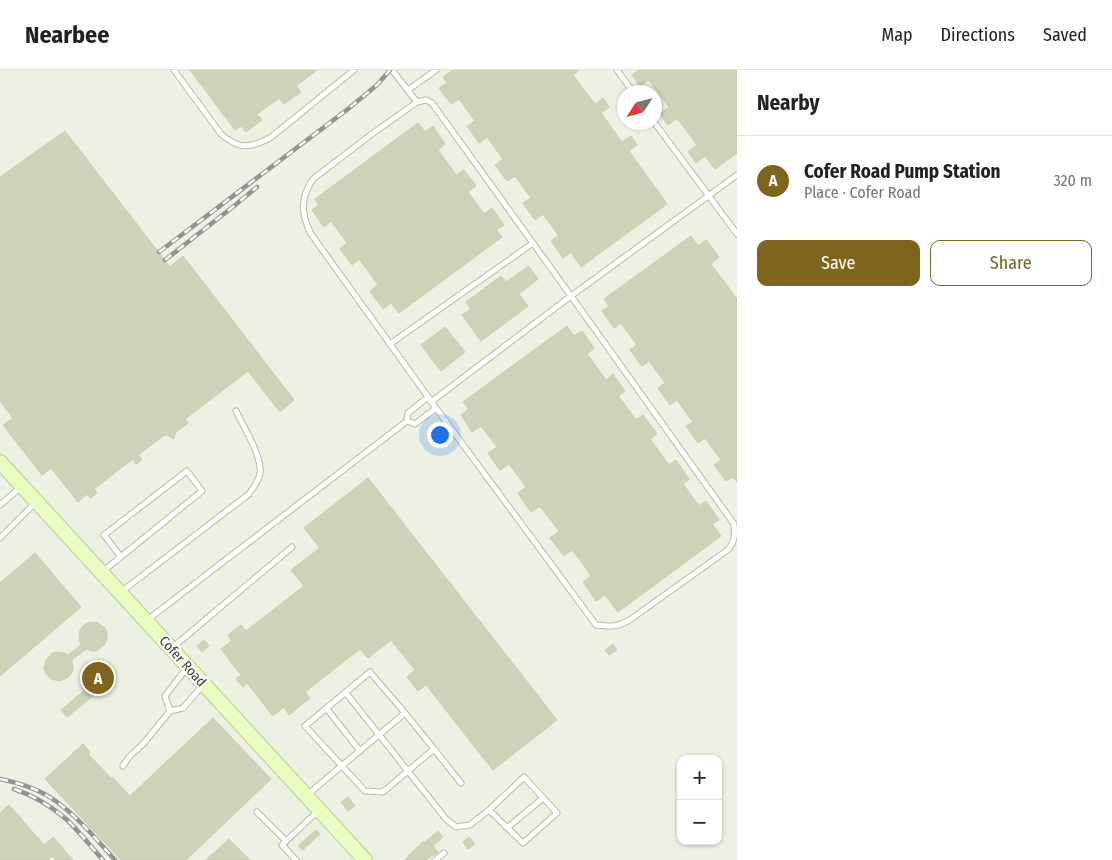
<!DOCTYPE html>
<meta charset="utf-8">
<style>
:root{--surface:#fff;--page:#f2f2f2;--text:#202124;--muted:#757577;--line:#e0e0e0;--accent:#7f641e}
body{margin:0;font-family:"Fira Sans Condensed",sans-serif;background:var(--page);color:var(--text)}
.controls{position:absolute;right:15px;bottom:15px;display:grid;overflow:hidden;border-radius:10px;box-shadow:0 1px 4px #0004}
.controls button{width:45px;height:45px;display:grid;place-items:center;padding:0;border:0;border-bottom:1px solid var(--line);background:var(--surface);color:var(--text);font:25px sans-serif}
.compass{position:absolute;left:617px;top:15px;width:45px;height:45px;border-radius:50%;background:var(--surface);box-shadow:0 1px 4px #0004;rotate:234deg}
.you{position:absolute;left:439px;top:364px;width:18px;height:18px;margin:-12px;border:4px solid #fff;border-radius:50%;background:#1a73e8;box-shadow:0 0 0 8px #1a73e833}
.badge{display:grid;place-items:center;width:32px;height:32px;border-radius:50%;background:var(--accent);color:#fff;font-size:16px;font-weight:700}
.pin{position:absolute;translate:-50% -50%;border:2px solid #fff;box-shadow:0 1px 5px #0006}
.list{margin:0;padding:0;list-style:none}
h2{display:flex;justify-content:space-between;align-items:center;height:65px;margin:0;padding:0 20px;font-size:21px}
h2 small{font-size:16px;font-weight:400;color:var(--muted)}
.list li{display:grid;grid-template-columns:32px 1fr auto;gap:15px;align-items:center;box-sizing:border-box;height:90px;padding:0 20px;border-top:1px solid var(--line)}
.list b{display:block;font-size:19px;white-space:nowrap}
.list p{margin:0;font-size:16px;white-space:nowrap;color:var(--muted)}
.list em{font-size:16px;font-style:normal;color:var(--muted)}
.actions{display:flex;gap:10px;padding:15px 20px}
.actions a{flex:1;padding:11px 0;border:1px solid var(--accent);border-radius:10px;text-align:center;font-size:18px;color:var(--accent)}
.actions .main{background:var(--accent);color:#fff}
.map{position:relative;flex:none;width:737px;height:790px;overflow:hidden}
header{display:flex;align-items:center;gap:30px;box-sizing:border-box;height:70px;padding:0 25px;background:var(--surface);border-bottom:1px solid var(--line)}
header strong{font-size:24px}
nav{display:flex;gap:28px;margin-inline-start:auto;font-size:18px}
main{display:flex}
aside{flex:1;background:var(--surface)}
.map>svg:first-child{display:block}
.building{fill:#ced2b9;stroke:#c7cdac}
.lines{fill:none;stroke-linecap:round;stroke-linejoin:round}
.lane-casing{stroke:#b7bca6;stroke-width:7}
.secondary-casing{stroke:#bbcd92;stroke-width:16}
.lane{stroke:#fff;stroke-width:5}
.secondary{stroke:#eafdc1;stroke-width:14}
.rail-casing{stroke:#939393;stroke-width:4.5}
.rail{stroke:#fff;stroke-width:2.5;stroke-dasharray:8;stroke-linecap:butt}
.labels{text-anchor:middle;stroke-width:4.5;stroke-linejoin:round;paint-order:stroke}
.street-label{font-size:14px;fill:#404333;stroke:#fff}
</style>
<header>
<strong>Nearbee</strong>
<nav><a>Map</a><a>Directions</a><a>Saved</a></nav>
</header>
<main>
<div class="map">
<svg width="737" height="790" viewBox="0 0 737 790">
<rect width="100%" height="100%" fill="#edf1e3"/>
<g class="building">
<polygon points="190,0 317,0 296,16 301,22 284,34 279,28 257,44 262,50 246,62 241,56 235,60"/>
<polygon points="453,0 579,0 573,5 595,34 603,28 609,37 601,43 622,72 631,66 637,75 629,81 667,134 581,197 571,182 563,188 551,171 559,166 543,144 535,150 523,133 531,128 515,106 507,111 495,95 503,89 487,67 479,73 467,56 475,51 459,29 451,34 439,18 447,13 443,7"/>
<polygon points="639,0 737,0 737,83 715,99 705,86 696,93 688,82 697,75 677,48 668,55 660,44 669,37 649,10 640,16 632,5"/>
<polygon points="418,53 425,62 433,56 445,74 438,80 456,105 464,100 476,116 468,122 484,144 492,138 504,155 496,160 502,167 399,243 391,233 383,239 370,221 378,215 371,205 359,189 352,195 340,179 347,173 331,151 324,157 312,140 319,135 315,129"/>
<polygon points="65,61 170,197 183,186 294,330 280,342 248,301 185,349 188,353 175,363 174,369 166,364 138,385 142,390 136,394 133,389 94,419 97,423 90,428 87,424 78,432 51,398 42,405 3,355 13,348 0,331 0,107"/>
<polygon points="691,166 698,176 706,170 719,187 711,194 737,229 737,412 733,407 726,411 714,395 721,390 705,368 698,373 686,356 693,352 677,330 670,335 658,318 665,313 649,291 642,296 630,280 637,275 621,253 614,258 602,241 609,236 604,229"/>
<polygon points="529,196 538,209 519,224 528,236 481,271 462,245 471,239 466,232 501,206 506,212"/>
<polygon points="567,256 574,266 582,261 594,278 587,284 606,310 613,304 625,321 618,326 623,332 636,350 643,345 657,364 650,369 656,377 669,395 676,390 689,409 683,414 699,436 706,431 719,450 712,454 721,466 618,542 605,525 596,531 583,512 591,506 585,497 572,480 564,486 550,468 559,461 540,436 531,442 518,423 526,417 509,394 500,400 488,383 497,377 481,356 472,362 461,345 469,339 463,332"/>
<polygon points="445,257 465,282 441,301 421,275"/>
<polygon points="368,408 557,650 493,700 426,615 418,621 407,607 415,600 391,570 368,588 360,579 305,622 310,628 289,645 284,637 273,646 247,613 243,617 236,609 241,605 221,579 232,571 228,565 241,555 246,561 304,516 291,500 320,478 304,458"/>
<polygon points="35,483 81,537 0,606 0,513"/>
<polygon points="90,552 98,553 105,558 107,563 107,568 105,574 98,580 93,581 86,579 72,590 73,599 71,604 67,608 59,611 51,609 46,604 44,598 46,590 51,584 55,582 64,583 68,585 81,575 79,568 80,560 84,555"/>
<polygon points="204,570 209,576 202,582 197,576"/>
<polygon points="613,574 617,580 609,585 605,580"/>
<polygon points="103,591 116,607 67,647 61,640 87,618 80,610"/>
<polygon points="213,648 271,709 186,790 121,790 45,709 83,674 90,682 88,684 111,708 112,707 130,726"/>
<polygon points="348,727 355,736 348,741 341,732"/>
<polygon points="9,735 44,775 53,767 73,790 56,790 52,786 48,790 0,790 0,743"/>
<polygon points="316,760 320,764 303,780 298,776"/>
<polygon points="438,761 443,767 433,776 438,782 432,786 431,786 426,790 405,790 409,786 408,786 424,771 425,772"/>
<polygon points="469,767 475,774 468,779 463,772"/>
<polygon points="229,769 250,790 206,790"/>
</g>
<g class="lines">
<defs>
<g id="lane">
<path d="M174,0L221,64C239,80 250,78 270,68L354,0"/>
<path d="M392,0L417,32L372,64L313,109C300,128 301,144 311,164L436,338L596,555C611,557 618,557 631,549L729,479C735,471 735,465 734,454L571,226L737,105"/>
<polyline points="617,0 633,22"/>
<polyline points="408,20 436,0"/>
<polyline points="417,32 426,30 432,33 571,226 431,332"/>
<polyline points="654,52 737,164"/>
<polyline points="390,274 533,173"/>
<polyline points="407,351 415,354 436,338"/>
<polyline points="0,435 22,416"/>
<polyline points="0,468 36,432"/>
<polyline points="102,502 202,421 187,401 104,465 121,487"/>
<path d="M121,522L249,424C253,418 259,411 260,403C263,389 243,355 236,341"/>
<polyline points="146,551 407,351 408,343 428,327"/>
<polyline points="172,578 292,477"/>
<polyline points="346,623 446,749 456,757 470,755 489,740 524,707 557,743 523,773 489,740"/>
<polyline points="327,639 360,681"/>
<polyline points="170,641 183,638 204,614"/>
<polyline points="434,679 461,713"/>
<polyline points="123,696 129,687 144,673 170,641 165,626 186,599"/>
<path d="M307,725C339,698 372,671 405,643L370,602L305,656L365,721L383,722L434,679L405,643"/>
<polyline points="257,742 286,771"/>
<polyline points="507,758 543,728"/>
<polyline points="296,790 282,775 319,740"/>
<polyline points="435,790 444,783"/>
</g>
<polyline id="secondary" points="0,392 146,551 365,790"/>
</defs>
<use href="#lane" class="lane-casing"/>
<use href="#secondary" class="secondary-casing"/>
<use href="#lane" class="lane"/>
<use href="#secondary" class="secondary"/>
<defs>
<g id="rail">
<polyline points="159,182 348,39 377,15 390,0"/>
<polyline points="165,190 234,136 257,117"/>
<path d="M0,709C20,713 41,720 57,732C79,748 97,770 115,790"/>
<path d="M14,719C32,725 51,736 66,749C79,761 91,777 103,790"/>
</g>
</defs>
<use href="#rail" class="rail-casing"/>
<use href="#rail" class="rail"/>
</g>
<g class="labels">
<g class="street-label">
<text transform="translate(183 591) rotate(48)" y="5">Cofer Road</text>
</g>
</g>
</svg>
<div class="controls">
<button>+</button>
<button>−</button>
</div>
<svg class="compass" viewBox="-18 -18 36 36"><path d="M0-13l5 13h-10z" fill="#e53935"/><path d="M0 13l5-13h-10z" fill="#757577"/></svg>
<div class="you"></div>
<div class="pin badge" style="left:98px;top:608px">A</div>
</div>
<aside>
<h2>Nearby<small></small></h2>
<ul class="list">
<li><span class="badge">A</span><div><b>Cofer Road Pump Station</b><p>Place · Cofer Road</p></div><em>320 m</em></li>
</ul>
<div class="actions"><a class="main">Save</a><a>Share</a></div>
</aside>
</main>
